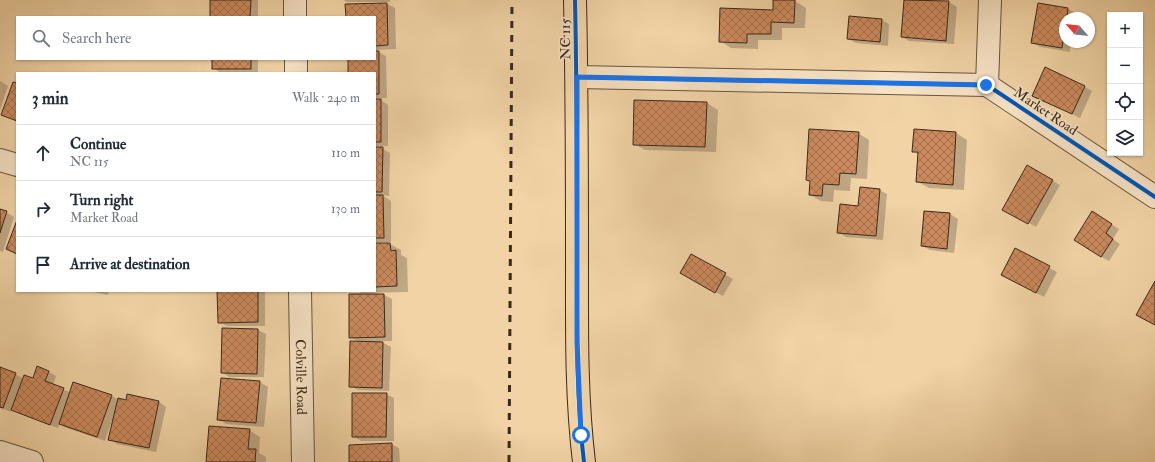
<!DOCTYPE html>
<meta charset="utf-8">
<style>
:root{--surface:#fff;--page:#f6f6f7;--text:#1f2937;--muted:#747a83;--line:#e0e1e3}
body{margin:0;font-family:"IM FELL Double Pica",serif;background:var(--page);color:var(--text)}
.controls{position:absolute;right:12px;top:12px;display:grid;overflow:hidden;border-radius:0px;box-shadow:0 1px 3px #0004}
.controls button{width:36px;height:36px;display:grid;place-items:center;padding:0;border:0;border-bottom:1px solid var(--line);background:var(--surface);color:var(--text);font:20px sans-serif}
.compass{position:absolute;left:1059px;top:12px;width:36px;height:36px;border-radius:50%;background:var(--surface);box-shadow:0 1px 3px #0004;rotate:297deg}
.stop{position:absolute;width:12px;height:12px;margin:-9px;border:3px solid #1a73e8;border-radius:50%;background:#fff}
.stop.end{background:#1a73e8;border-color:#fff;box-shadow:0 1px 4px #0008}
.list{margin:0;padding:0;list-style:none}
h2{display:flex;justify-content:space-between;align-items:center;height:52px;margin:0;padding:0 16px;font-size:17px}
h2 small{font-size:13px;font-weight:400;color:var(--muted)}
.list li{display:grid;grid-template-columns:26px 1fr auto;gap:12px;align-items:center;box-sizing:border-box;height:56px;padding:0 16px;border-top:1px solid var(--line)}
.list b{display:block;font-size:15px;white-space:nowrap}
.list p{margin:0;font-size:13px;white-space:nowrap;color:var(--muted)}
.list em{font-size:13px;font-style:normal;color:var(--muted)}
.icon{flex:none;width:22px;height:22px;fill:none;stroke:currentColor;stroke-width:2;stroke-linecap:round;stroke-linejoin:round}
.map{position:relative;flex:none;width:1155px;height:462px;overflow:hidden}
.search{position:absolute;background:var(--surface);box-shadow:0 1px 3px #0004;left:16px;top:16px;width:360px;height:44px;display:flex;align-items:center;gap:10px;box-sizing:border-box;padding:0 14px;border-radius:0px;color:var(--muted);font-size:15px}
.panel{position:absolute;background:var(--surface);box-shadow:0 1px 3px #0004;left:16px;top:72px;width:360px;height:220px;border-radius:0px}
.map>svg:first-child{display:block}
.shadow{fill:#0003}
.building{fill:url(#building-cross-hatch);stroke:#3b291b}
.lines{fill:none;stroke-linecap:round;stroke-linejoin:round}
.street-casing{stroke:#68543e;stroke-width:24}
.primary-casing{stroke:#3b291b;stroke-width:24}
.street{stroke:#f6e2c4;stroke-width:22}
.primary{stroke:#f1d3a5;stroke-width:22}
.rail{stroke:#3b291b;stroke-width:3;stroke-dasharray:7 7;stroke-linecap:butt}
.cycleway-casing{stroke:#f6e2c4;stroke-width:6}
.cycleway{stroke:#0057b8;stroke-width:4}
.route{stroke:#1a73e8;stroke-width:5}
.labels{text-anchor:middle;stroke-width:3;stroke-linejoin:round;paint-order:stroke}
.street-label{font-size:14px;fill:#3b291b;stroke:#f6e2c4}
</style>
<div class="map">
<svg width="1155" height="462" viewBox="0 0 1155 462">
<defs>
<pattern id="building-cross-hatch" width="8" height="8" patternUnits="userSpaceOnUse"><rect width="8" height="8" fill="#cb8a5d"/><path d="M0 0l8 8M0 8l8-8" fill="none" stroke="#a6714c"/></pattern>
</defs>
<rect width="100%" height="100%" fill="#f1d3a5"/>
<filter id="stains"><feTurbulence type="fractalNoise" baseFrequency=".005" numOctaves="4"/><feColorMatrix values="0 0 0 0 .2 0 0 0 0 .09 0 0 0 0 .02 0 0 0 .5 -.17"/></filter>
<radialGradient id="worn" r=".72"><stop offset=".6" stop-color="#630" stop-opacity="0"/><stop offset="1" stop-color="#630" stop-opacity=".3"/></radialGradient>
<g class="shadow">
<rect x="211" y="0" width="47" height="17"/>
<polygon points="344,0 390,0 390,2 347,2"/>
<polygon points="905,0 949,2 957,7 954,44 909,41 902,37"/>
<polygon points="795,1 806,8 805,28 782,28 782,40 758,40 758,49 731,48 720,41 774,11"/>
<polygon points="387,4 395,8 396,49 375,50 375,17 347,17"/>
<polygon points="1039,4 1068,9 1076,13 1075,18 1065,18 1065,42 1071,42 1070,52 1040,47 1032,42"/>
<polygon points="882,20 889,24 888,46 856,43 848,39"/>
<polygon points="375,52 378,52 386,56 387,98 375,98 375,73 349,73 349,59 375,59"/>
<polygon points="213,59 258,59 258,73 221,73 213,68"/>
<polygon points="0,81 8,86 0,110"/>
<polygon points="1085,87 1092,91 1080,118 1041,100"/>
<polygon points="375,100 381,100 388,105 388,146 375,146"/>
<polygon points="707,103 718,110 716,152 645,150 634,144"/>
<polygon points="915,130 956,133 967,140 964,190 929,188 918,182 919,155 913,151"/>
<polygon points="858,133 869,140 867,179 851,178 850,191 834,190 833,202 821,201 810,195 811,182 807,180"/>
<polygon points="375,148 382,148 390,153 389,196 382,195 391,201 391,242 375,242"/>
<polygon points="1027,167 1060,185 1036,227 1004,209"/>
<polygon points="879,190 887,194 883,240 846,237 838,232 859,207"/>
<polygon points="0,210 6,212 14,217 3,252 0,251"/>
<polygon points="925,212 950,214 958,219 954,253 930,250 922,246"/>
<polygon points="1100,217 1119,229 1113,239 1120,244 1109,261 1101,257"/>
<polygon points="375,244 390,244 401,250 401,255 407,258 408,292 361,293 358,291 375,291"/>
<polygon points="1016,250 1057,272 1044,297 1010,279"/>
<polygon points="691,255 733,279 723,296 681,273"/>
<polygon points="89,291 109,291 108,295"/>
<polygon points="218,291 265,291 265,326 227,326 219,322"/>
<polygon points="384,295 392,299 392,341 380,341 391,347 389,391 358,390 350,386 359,342 350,337"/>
<polygon points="223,329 258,330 266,334 264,377 229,377 222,372"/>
<polygon points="0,368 15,374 24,379 33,379 38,368 49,372 56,376 53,385 71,393 112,396 118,400 127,401 159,402 166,407 156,452 117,444 110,439 114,420 112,420 105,441 67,428 60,423 58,428 20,414 12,409 11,412 0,408"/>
<polygon points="260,382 268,387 264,427 226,424 218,419"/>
<polygon points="386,394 394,398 394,441 361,441 353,436"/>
<polygon points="249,430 260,437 259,453 266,457 266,462 207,462"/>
<polygon points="391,444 399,448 400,462 350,462"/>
</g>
<g class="building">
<polygon points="210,0 251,0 250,17 210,17"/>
<polygon points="773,0 795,0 794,23 771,22 771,34 747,34 747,43 719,42 720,8 773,10"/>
<polygon points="904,0 949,1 946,41 901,37"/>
<polygon points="387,3 388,45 375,46 375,17 346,17 345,4"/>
<polygon points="1038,3 1068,8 1067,18 1065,18 1065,29 1062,48 1031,43"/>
<polygon points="849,16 882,19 880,42 847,39"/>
<polygon points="375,51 379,51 379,94 375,94 375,73 348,73 348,59 375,59"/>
<rect x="212" y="59" width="39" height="10"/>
<polygon points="1045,67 1085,86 1072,114 1032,96"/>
<polygon points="13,82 17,83 17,121 1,115"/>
<rect x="375" y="99" width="6" height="43"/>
<polygon points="634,100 707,102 705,147 633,145"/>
<polygon points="809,129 859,132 856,174 840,173 839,185 823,184 822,196 809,195 810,181 806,180"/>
<polygon points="914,129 956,132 953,185 916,182 918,152 912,152"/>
<polygon points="375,147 383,147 382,192 375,192"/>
<polygon points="1027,165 1053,180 1028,224 1002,210"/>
<polygon points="860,187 880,189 876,236 837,233 840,204 858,206"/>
<polygon points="375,195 383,195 384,238 375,238"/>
<polygon points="0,209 7,211 0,233"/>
<polygon points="924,211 950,213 947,249 921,246"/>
<polygon points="1092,211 1112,224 1106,233 1113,239 1101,257 1074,240"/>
<polygon points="17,220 17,254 6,249"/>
<polygon points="375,243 390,243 391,251 396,250 397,286 375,287"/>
<polygon points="1015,248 1050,266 1036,293 1001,275"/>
<polygon points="691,254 726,273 715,293 680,273"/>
<polygon points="1155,281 1155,325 1136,315"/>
<polygon points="217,291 258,291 258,322 218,323"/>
<polygon points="349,294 384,294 385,337 349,338"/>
<polygon points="222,328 258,329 257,374 221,373"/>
<polygon points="350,341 383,342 382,388 349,387"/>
<polygon points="37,366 49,371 45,381 64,388 50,425 11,410 24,375 33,378"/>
<polygon points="0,367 16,373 3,408 0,407"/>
<polygon points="221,378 260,381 256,423 217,420"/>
<polygon points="73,382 112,395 97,437 59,424"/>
<polygon points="352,393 387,393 386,437 352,437"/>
<polygon points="127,394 159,401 149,448 108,440 118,398 126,400"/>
<polygon points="209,426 250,429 248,449 256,449 255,462 206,462"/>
<polygon points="392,443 392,462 349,462 349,445"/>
</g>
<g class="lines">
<defs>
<g id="street">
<polyline points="295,0 295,17"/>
<polyline points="296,59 296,73"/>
<polyline points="577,77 987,85 1155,197"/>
<polyline points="987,85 990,0"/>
<polyline points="0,160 17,165"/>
<path id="s1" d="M300,291L303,462"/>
<polyline points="0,452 32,462"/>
</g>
<path id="primary" d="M575,0C577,88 577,175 577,263C577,329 576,396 584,462"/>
</defs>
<use href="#street" class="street-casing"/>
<use href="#primary" class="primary-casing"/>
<use href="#street" class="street"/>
<use href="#primary" class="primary"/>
<polyline class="rail" points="509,462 512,0"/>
<defs>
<g id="cycleway">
<path d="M575,0C577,88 577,175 577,263C577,329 576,396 584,462"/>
<polyline points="577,77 987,85 1155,197"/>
</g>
</defs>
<use href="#cycleway" class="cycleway-casing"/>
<use href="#cycleway" class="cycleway"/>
</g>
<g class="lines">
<polyline class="route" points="581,435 577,342 577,77 986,85"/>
</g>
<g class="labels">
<g class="street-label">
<text transform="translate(565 39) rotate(-91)" y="5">NC 115</text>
<text transform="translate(1046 111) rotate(34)" y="5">Market Road</text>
<text dy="5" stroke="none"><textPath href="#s1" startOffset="86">Colville Road</textPath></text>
</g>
</g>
<rect width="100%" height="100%" filter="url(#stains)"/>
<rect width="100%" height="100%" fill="url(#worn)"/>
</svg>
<div class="controls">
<button>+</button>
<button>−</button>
<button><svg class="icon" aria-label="locate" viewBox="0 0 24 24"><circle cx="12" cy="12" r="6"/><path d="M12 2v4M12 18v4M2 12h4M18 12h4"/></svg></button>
<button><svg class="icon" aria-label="layers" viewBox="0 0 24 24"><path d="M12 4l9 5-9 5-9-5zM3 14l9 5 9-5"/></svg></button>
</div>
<svg class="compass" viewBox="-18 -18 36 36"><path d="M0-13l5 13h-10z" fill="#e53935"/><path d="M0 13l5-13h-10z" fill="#747a83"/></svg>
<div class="stop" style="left:581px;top:435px"></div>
<div class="stop end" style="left:986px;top:85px"></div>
<div class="search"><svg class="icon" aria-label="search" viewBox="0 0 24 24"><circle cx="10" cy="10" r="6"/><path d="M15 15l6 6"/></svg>Search here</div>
<section class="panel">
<h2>3 min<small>Walk · 240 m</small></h2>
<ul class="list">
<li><svg class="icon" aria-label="ahead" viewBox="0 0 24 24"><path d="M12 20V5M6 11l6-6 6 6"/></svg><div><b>Continue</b><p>NC 115</p></div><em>110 m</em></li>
<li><svg class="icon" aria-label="right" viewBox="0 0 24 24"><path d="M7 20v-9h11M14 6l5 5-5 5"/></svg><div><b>Turn right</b><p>Market Road</p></div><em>130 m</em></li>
<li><svg class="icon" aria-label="arrive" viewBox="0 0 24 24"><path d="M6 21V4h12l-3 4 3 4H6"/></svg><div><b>Arrive at destination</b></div></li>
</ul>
</section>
</div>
